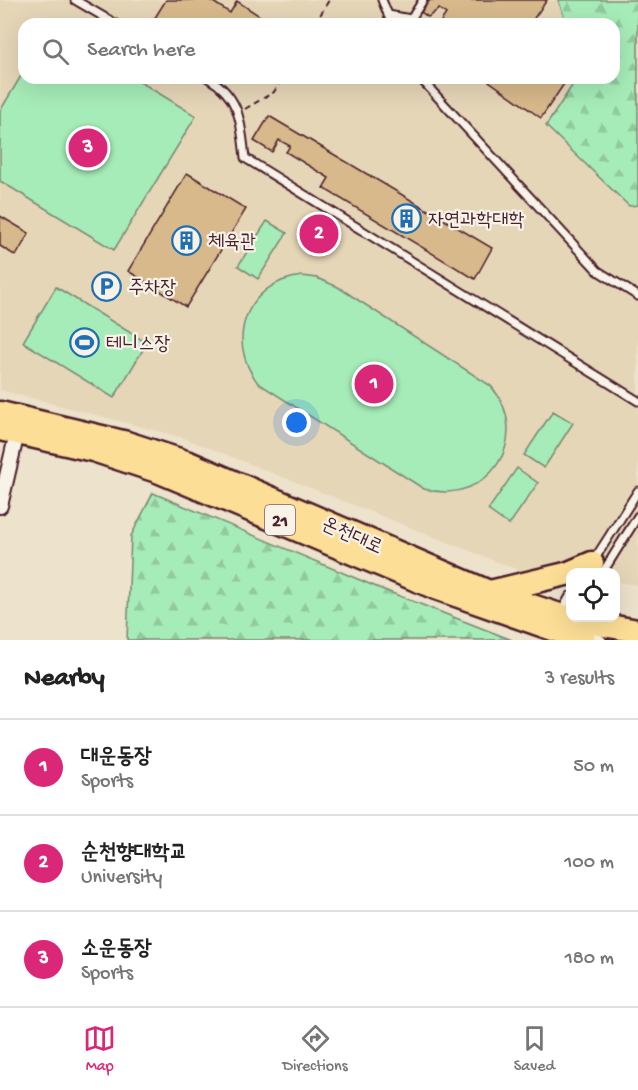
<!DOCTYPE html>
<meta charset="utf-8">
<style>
:root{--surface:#fff;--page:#f2f2f2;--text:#222;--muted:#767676;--line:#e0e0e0;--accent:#db2777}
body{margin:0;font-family:"Gochi Hand","Poor Story",sans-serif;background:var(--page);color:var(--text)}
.controls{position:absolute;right:18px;bottom:18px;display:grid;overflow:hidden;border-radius:12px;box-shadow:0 6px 24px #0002}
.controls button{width:54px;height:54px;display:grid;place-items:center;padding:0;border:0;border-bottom:2px solid var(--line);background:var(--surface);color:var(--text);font:30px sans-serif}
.you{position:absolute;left:297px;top:423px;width:21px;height:21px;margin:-15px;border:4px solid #fff;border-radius:50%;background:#1a73e8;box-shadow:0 0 0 9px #1a73e833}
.badge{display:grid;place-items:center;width:39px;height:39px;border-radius:50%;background:var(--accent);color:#fff;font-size:20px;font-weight:700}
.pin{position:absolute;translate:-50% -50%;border:3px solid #fff;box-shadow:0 2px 6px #0006}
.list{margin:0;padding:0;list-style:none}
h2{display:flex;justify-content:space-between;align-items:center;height:78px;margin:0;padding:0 24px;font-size:26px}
h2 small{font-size:20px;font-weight:400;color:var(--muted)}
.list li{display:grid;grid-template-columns:39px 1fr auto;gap:18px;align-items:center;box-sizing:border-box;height:96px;padding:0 24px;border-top:2px solid var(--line)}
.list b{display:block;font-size:22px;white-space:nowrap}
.list p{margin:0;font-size:20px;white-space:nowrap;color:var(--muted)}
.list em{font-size:20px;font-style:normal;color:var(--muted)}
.icon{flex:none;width:33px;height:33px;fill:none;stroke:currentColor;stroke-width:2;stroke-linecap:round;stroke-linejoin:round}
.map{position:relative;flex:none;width:638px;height:640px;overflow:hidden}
.search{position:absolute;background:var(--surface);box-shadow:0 6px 24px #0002;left:18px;right:18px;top:18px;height:66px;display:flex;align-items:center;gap:15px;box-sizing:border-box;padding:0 21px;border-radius:18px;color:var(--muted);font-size:22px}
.sheet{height:366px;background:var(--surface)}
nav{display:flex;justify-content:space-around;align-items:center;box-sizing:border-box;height:84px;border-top:2px solid var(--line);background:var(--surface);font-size:16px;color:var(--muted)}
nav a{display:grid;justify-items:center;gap:3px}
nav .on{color:var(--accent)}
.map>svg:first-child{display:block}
.built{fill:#e6d6b8;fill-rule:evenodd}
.forest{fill:url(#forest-firs);stroke:#788672;stroke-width:1.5}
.pitch{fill:#a6ecb8;stroke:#788672;stroke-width:1.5}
.building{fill:#d7b98b;stroke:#4a1f2b;stroke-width:1.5}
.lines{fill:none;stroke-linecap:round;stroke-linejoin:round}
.lane-casing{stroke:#4a1f2b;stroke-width:11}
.street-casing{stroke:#4a1f2b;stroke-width:18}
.primary-casing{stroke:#4a1f2b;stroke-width:27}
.path{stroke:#4a1f2b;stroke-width:2;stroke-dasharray:6 4.5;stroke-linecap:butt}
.lane{stroke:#f7f3e8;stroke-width:7}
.street{stroke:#f7f3e8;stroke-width:14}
.primary{stroke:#fcde96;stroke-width:22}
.labels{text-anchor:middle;stroke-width:4.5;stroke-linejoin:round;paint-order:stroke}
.shield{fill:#f7f3e8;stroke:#7e5f64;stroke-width:1.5}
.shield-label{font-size:18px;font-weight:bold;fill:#4a1f2b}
.poi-label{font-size:20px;fill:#4a1f2b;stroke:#f7f3e8;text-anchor:start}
.street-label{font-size:20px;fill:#4a1f2b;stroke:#f7f3e8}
</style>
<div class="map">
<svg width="638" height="640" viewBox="0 0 638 640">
<defs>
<pattern id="forest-firs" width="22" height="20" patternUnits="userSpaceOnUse" patternTransform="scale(1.5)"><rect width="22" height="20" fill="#a6ecb8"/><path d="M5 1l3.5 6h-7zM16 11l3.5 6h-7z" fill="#90ca9e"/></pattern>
</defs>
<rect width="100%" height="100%" fill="#ede2cc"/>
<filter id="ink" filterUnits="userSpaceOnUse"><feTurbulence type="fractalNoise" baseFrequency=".0167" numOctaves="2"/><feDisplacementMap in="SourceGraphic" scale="12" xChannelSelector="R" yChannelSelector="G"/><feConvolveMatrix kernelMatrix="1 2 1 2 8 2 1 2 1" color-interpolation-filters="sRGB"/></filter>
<g filter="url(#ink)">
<path class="built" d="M0,0H638V585L616,582V572H570V577L523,572L184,438L0,390ZM24,24H614V78H24Z"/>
<g class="forest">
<polygon points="558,0 638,0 638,205 629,206 546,126 577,78 614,78 614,24 567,24"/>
<polygon points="153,493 379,588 512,640 127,640 131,536"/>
</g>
<g class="pitch">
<polygon points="24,71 24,78 134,78 196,116 114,250 0,181 0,111"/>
<polygon points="267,221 287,233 258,279 238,266"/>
<path d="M302,276L317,278L338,287L491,386C534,437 489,507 424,489L258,383C224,340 247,282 302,276Z"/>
<polygon points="56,287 147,343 114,398 23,342"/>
<polygon points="553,411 573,423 544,468 524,455"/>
<polygon points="517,468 538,483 509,525 488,510"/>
</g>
<g class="building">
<polygon points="166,0 210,0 230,13 237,1 272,24 151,24"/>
<polygon points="430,0 547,0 530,24 439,24 446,14 439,9 428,17 421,12"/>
<polygon points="491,78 568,78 541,118 489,81"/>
<polygon points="269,116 492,248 475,279 323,188 329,178 286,152 290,146 279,140 272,152 254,141"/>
<polygon points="187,173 246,209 186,307 128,271"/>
<polygon points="0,216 29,233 16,256 0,246"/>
</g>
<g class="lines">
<defs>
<g id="lane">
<polyline points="75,0 116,24"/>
<polyline points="382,0 392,24"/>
<polyline points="388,15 411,19"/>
<polyline points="408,24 423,0"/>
<path d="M208,78C241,97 241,124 245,158L638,401"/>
<polyline points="420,78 598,271 638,296"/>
<polyline points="594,560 638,491"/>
<polyline points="603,572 638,516"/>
<polyline points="561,612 570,596"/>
<polyline points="589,631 602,640"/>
</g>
<polyline id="street" points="0,506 17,433"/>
<g id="primary">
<polyline points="0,413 127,443 189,463 489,592 575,620 638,631"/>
<polyline points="0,429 93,450 160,472 436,588 584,640"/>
<polyline points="571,572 592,563"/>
<polyline points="490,592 570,573"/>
</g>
</defs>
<use href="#lane" class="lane-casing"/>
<use href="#street" class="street-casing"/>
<use href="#primary" class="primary-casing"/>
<g class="path">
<polyline points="315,24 329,0"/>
<polyline points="245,109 274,92 282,78"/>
</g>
<use href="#lane" class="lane"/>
<use href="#street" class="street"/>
<use href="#primary" class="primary"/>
</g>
</g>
<defs>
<symbol id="building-ring" viewBox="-11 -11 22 22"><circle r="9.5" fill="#f7f3e8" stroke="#1f6fb2" stroke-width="1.5"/><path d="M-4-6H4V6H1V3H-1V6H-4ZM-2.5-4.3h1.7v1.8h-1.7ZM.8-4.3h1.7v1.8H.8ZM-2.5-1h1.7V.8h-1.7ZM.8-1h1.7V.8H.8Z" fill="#1f6fb2"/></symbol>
<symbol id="parking-ring" viewBox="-11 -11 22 22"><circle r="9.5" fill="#f7f3e8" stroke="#1f6fb2" stroke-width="1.5"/><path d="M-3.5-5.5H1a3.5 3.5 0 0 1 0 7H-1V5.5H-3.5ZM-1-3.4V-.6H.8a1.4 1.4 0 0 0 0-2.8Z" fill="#1f6fb2"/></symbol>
<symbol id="stadium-ring" viewBox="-11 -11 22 22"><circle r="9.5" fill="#f7f3e8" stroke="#1f6fb2" stroke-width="1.5"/><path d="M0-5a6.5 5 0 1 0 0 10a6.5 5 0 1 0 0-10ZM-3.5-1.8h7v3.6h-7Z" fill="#1f6fb2"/></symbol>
</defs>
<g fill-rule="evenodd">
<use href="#building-ring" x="390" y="202" width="33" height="33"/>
<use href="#building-ring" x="170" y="224" width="33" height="33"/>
<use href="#parking-ring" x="90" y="270" width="33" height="33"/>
<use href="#stadium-ring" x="68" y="326" width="33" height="33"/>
</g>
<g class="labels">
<rect class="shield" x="265" y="505" width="30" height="30" rx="4.5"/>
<g class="shield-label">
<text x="280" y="526">21</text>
</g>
<g class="poi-label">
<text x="428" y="225">자연과학대학</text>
<text x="208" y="247">체육관</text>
<text x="128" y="293">주차장</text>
<text x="106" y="349">테니스장</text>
</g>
<g class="street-label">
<text transform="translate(353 534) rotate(24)" y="7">온천대로</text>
</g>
</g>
</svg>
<div class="controls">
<button><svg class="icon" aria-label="locate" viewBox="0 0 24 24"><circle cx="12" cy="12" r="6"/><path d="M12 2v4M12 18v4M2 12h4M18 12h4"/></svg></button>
</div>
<div class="you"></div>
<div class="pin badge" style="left:374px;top:384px">1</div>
<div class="pin badge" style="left:319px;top:234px">2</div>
<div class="pin badge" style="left:88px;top:148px">3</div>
<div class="search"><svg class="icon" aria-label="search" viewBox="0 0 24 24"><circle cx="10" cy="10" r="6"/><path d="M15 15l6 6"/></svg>Search here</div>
</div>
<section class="sheet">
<h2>Nearby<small>3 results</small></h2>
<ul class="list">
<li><span class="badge">1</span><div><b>대운동장</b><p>Sports</p></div><em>50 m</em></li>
<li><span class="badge">2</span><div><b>순천향대학교</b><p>University</p></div><em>100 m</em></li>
<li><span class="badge">3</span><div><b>소운동장</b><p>Sports</p></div><em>180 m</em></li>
</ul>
</section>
<nav>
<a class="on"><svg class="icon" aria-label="map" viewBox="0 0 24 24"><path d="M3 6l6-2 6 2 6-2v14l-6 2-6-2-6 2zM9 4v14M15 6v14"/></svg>Map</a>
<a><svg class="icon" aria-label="directions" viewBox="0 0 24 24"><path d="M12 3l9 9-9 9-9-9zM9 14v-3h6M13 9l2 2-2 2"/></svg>Directions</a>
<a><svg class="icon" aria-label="saved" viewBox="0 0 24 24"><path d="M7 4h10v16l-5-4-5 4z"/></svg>Saved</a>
</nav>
